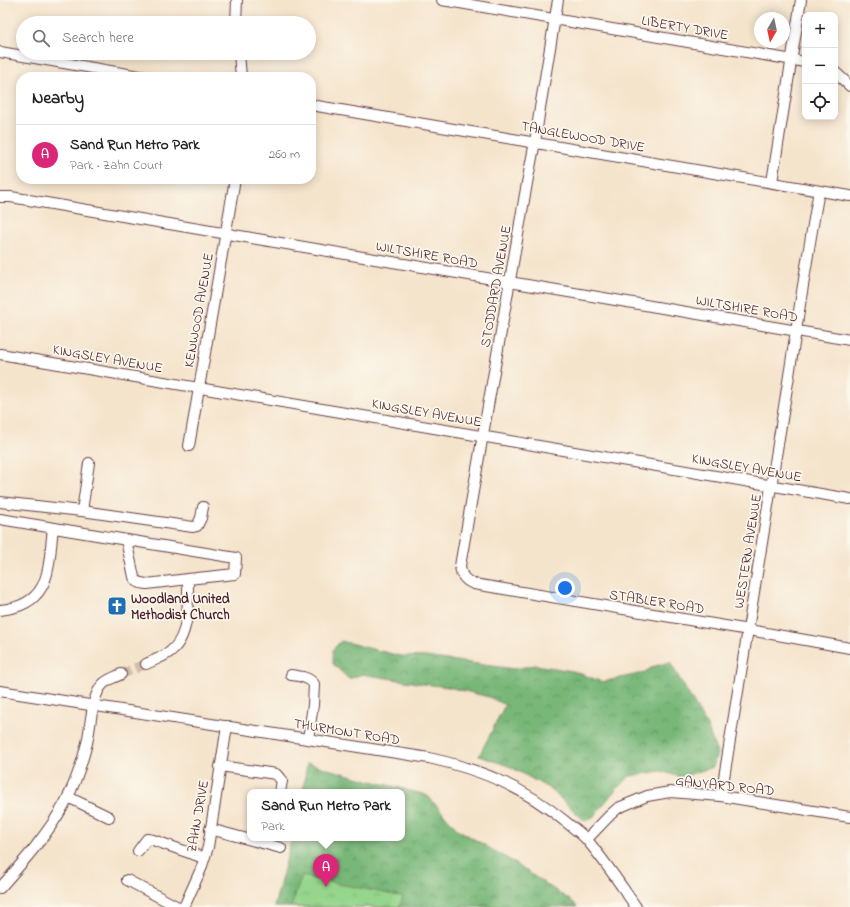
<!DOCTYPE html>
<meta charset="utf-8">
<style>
:root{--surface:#fff;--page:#f6f6f6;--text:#222;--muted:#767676;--line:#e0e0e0;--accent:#db2777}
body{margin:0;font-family:"Indie Flower",sans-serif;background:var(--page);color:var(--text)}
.controls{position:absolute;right:12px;top:12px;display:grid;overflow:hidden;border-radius:8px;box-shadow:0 2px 10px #0003}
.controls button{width:36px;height:36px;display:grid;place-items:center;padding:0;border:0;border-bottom:1px solid var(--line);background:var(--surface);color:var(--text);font:20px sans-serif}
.compass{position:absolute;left:754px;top:12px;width:36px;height:36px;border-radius:50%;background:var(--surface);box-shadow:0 2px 10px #0003;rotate:189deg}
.you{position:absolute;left:565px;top:588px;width:14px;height:14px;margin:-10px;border:3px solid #fff;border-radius:50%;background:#1a73e8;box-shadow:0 0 0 6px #1a73e833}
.badge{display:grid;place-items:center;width:26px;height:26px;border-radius:50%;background:var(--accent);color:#fff;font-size:13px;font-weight:700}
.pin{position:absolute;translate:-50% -33px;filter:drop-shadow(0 1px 2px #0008)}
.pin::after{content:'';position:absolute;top:21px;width:14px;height:12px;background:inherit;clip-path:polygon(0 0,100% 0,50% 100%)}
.popup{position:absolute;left:247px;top:789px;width:158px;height:52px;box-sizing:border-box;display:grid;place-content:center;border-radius:8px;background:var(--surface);filter:drop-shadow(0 1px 3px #0005);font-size:13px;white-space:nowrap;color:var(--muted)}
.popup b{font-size:15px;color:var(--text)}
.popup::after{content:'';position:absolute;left:50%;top:100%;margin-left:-8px;border:8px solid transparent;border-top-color:var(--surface)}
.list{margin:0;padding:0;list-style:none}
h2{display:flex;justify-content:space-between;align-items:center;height:52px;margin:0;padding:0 16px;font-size:17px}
h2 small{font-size:13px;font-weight:400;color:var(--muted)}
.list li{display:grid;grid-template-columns:26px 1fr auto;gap:12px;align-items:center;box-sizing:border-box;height:60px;padding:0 16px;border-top:1px solid var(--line)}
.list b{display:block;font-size:15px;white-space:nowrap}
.list p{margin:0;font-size:13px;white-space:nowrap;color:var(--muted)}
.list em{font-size:13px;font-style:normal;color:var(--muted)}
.icon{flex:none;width:22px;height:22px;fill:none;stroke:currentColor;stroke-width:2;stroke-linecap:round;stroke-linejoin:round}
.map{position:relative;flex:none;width:850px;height:907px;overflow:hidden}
.search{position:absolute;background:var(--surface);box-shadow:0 2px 10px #0003;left:16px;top:16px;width:300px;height:44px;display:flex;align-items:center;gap:10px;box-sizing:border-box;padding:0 14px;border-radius:22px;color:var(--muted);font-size:15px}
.panel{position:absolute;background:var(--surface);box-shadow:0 2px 10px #0003;left:16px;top:72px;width:300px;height:112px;border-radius:16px}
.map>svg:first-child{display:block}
.forest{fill:url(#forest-crowns);stroke:#616b52}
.park{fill:url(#park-tufts);stroke:#707a5c}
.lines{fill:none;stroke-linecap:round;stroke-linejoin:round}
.minor-tunnel{stroke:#d3bdac;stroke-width:10;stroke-dasharray:10 5;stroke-linecap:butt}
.minor-casing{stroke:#643d43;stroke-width:12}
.minor{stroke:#fff;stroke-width:10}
.labels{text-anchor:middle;stroke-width:3.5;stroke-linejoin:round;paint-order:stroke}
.street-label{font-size:14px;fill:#4a1f2b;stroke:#fbf7ec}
.poi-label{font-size:14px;font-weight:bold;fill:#4a1f2b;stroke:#fbf7ec;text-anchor:start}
</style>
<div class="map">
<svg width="850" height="907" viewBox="0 0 850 907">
<defs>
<pattern id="forest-crowns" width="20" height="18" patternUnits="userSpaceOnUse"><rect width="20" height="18" fill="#78b778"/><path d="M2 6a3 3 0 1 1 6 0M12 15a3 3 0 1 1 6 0" fill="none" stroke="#649463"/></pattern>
<pattern id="park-tufts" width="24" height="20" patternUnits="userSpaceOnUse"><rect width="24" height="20" fill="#96d68c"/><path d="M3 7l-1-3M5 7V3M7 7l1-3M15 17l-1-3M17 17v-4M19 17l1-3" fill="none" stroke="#83b779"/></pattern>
</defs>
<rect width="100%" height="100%" fill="#fbf7ec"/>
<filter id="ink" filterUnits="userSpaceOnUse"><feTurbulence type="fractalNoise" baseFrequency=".025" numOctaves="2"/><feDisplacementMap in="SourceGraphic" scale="8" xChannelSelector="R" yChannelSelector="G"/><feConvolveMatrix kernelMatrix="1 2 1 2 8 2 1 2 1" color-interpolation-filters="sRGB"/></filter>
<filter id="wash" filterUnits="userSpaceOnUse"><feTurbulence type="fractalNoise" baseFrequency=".012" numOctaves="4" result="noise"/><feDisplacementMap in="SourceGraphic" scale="16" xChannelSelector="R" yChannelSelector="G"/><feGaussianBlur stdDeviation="0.9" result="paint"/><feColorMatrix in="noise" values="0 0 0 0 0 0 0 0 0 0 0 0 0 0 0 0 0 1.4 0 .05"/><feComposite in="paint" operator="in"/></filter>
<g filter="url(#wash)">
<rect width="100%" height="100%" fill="#f5e4cc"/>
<g class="forest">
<polygon points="341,641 400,656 426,657 514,669 535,665 573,671 602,682 643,673 655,666 670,662 707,726 717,753 713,767 681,777 661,771 630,776 611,795 593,817 585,821 550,789 509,766 479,756 505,705 489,697 448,687 424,684 362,674 349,679 333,664 333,649"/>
<polygon points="307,763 363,779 427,795 457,829 513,862 574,903 577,907 274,907 292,838 402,838 402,792 303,792"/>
</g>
<polygon class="park" points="302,876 403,897 399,907 291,907"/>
</g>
<g filter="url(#ink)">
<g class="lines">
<polyline class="minor-tunnel" points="121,674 146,664"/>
<defs>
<g id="minor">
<polyline points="442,0 805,62"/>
<path d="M558,0L540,108L535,142L527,183L460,566C461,576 465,581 474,584L749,630L850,648"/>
<polyline points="236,23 237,0"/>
<polyline points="0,52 145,77"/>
<polyline points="239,53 241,77"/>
<polyline points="835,72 850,86"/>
<polyline points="311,105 850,196"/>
<polyline points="772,182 801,0"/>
<polyline points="0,197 11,197 850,340"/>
<polyline points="0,354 850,499"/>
<polyline points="189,446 235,179"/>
<polyline points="0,502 82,511 193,527 197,526 201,518 203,507"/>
<polyline points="82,511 89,463"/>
<path d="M0,519L236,558L235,574L188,579C188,601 190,636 171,651C164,657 154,660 146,664"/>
<path d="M126,540L134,577C137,583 140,583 147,584L188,579"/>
<path d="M0,610C52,605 48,568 53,528"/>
<path d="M291,675C299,676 309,677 314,684L313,705L308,739"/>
<path d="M0,691L429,758C483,770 523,787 566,822C573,828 581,833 587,840C605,861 620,884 636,907"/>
<polyline points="220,766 276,774 282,781 280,792"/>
<path d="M721,796C744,658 765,520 788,382C798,319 807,255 819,191"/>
<polyline points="68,797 109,817"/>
<polyline points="210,829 281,848"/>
<polyline points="587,839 610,815 618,808 647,796 670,792 721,796 850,817"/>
<polyline points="138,851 147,839 153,840 204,858"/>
<polyline points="127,880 178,907"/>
<path d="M0,888C24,861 48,834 65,803C75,784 82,763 87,743C91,727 91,696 103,684C108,679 116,677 121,674"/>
<polyline points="184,907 201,869 208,847 227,726"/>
</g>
</defs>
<use href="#minor" class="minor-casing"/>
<use href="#minor" class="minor"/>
</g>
</g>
<defs>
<symbol id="church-square" viewBox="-11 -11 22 22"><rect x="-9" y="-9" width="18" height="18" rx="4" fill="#1f6fb2" stroke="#fbf7ec"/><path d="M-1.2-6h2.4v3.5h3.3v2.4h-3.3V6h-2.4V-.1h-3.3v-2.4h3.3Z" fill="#fff"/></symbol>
</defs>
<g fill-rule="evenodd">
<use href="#church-square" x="106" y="595" width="22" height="22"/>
</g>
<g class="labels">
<g class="street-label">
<text transform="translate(685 27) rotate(10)" y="5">LIBERTY DRIVE</text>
<text transform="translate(583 136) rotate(10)" y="5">TANGLEWOOD DRIVE</text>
<text transform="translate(427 254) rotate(10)" y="5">WILTSHIRE ROAD</text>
<text transform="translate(495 286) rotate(-80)" y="5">STODDARD AVENUE</text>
<text transform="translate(747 308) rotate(10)" y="5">WILTSHIRE ROAD</text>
<text transform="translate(198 310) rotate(-80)" y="5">KENWOOD AVENUE</text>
<text transform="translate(108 358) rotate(10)" y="5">KINGSLEY AVENUE</text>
<text transform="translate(427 412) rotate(10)" y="5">KINGSLEY AVENUE</text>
<text transform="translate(747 467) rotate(10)" y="5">KINGSLEY AVENUE</text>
<text transform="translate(747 551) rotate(-81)" y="5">WESTERN AVENUE</text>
<text transform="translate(657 601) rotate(9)" y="5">STABLER ROAD</text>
<text transform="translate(347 731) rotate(9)" y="5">THURMONT ROAD</text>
<text transform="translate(725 785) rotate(6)" y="5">GANYARD ROAD</text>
<text transform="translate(197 816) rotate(-80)" y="5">ZAHN DRIVE</text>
</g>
<g class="poi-label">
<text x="131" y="603">Woodland United<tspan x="131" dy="16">Methodist Church</tspan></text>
</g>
</g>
</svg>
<div class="controls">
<button>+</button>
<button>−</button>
<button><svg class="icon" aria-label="locate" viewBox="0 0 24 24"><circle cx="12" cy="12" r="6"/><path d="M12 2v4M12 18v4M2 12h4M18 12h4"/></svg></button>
</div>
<svg class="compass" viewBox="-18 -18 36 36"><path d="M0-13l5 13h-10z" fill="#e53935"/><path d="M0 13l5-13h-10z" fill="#767676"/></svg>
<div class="you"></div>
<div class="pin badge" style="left:326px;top:887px">A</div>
<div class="popup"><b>Sand Run Metro Park</b>Park</div>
<div class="search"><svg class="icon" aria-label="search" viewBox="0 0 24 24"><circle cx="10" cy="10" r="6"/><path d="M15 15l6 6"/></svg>Search here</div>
<section class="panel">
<h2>Nearby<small></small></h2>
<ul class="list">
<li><span class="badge">A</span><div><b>Sand Run Metro Park</b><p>Park · Zahn Court</p></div><em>260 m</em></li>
</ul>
</section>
</div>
